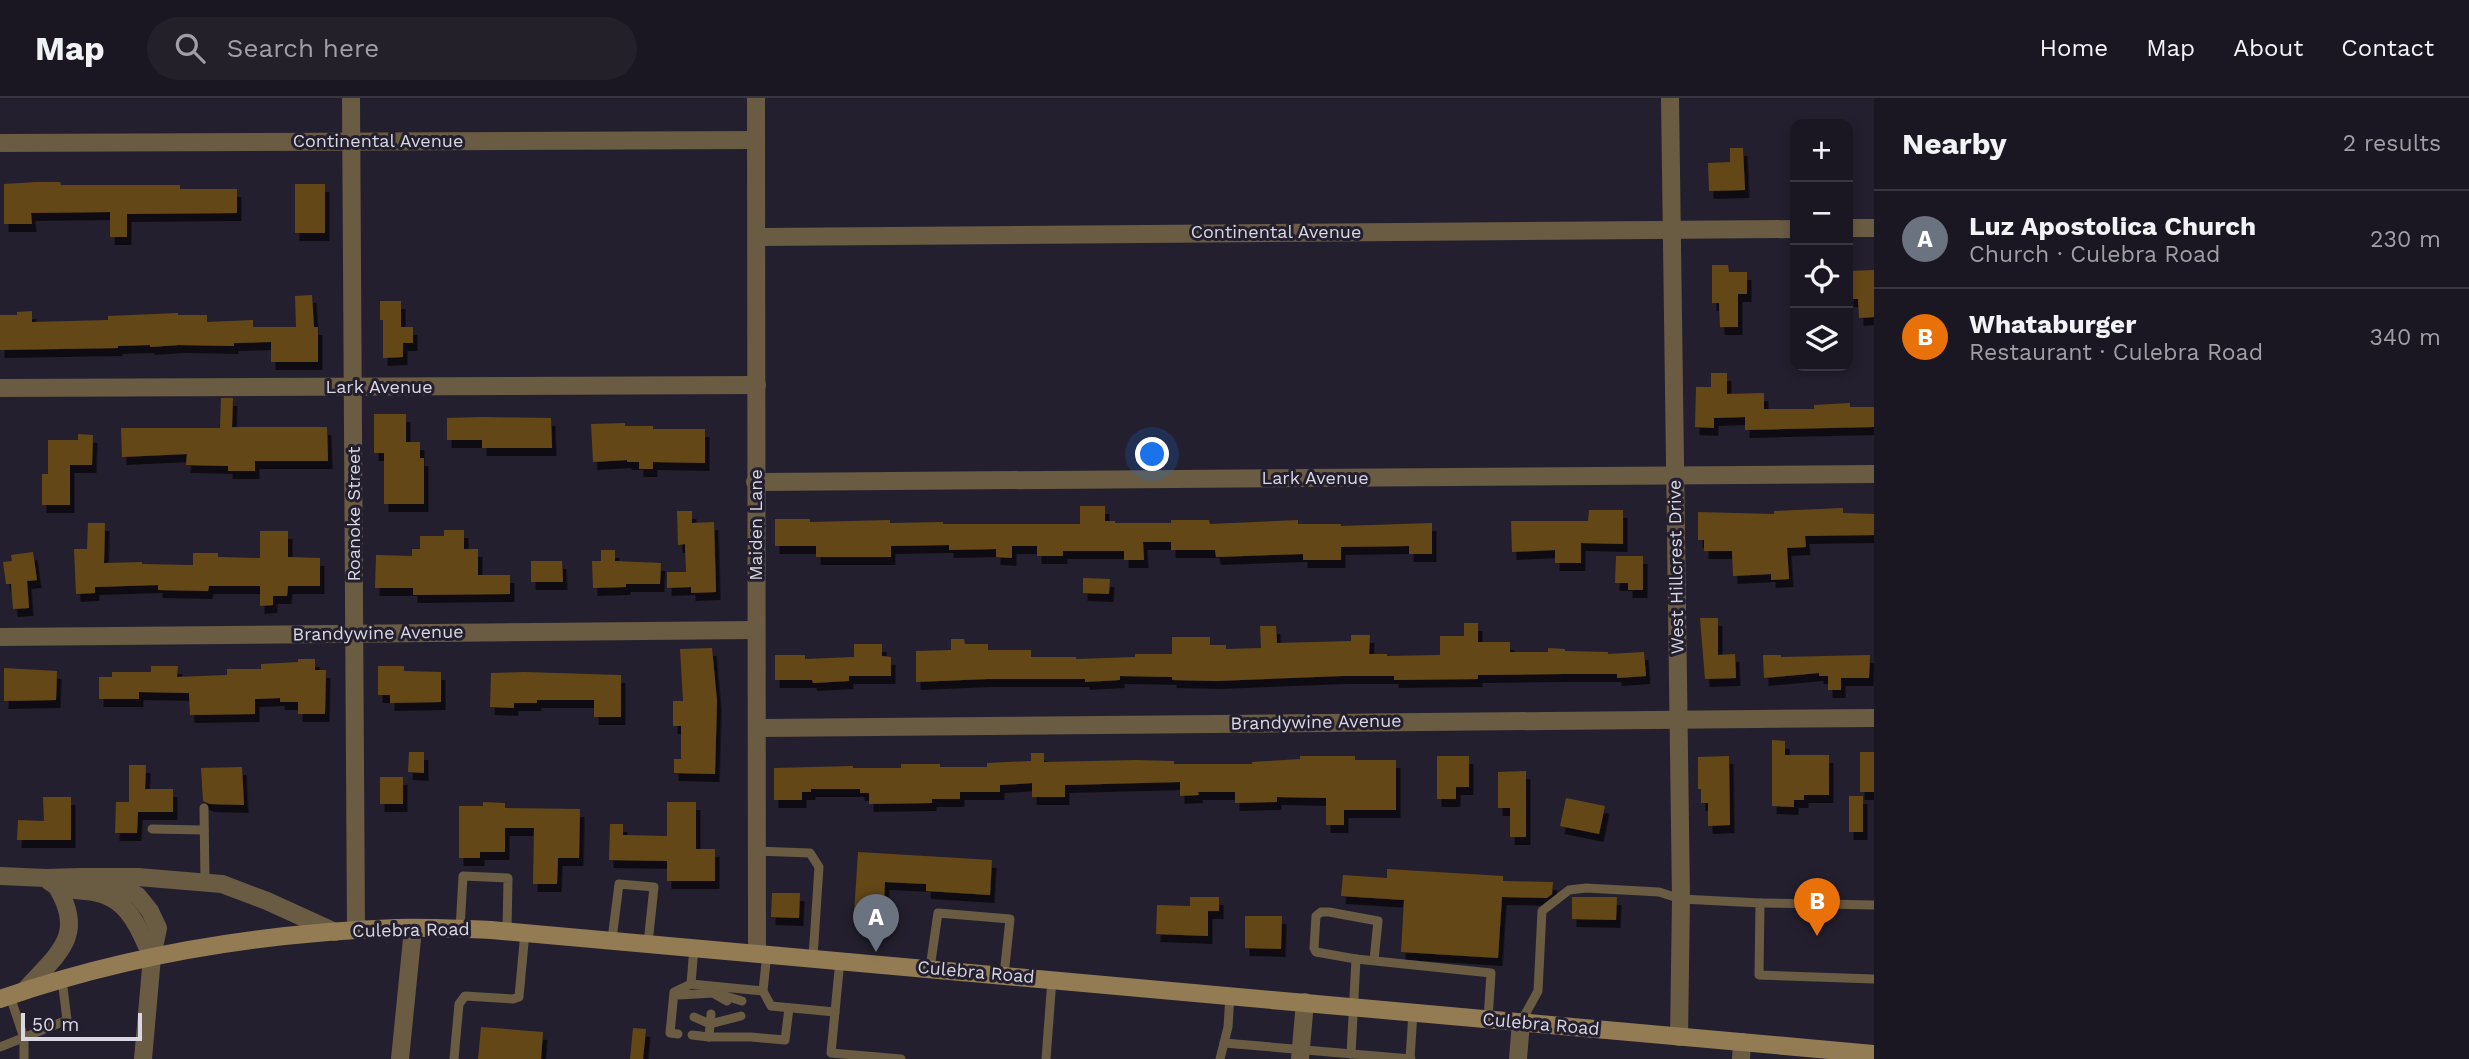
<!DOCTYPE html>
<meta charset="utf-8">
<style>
:root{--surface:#1a1722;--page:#23202a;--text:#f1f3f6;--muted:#9f9fa5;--line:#383640;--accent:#d59bfa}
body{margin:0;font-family:"Work Sans",sans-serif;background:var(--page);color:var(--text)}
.controls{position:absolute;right:21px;top:21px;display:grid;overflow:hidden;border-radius:14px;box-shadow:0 4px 10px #0003}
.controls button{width:63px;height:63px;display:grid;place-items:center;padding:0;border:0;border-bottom:2px solid var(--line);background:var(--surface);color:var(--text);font:35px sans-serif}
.scale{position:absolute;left:21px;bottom:18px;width:121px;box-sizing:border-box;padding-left:7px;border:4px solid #d9d7e1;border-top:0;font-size:19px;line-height:24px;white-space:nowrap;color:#d9d7e1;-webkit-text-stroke:5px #231f2e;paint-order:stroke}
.you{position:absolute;left:1153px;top:357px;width:24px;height:24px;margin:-18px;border:5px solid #fff;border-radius:50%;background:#1a73e8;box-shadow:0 0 0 10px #1a73e833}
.badge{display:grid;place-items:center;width:46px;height:46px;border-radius:50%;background:var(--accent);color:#fff;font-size:23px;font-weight:700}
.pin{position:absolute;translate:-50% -58px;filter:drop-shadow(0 2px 4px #0008)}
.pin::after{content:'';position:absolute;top:37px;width:24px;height:21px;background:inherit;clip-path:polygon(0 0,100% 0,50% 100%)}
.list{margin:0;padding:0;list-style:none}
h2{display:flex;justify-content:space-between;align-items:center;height:91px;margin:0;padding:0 28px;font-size:30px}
h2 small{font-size:23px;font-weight:400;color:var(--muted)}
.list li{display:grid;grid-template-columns:46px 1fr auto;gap:21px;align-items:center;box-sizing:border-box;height:98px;padding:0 28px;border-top:2px solid var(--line)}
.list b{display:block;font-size:26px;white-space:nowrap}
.list p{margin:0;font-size:23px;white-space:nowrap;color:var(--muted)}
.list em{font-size:23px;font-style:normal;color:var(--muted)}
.icon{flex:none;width:38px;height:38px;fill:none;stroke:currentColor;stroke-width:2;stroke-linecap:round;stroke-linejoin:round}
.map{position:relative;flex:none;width:1874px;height:961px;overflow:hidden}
header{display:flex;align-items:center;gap:42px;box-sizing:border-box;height:98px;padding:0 35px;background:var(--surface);border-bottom:2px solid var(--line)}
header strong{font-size:33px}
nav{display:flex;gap:38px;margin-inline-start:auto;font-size:24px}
.search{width:490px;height:63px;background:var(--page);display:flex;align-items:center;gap:18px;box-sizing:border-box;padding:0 24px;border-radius:38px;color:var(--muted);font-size:26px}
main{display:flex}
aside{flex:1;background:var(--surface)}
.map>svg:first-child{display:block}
.building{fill:#644719;filter:url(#shadow)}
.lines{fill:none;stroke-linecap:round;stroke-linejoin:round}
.service{stroke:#6a5b43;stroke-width:9}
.minor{stroke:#6a5b43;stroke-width:18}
.tertiary{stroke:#6a5b43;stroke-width:18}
.secondary{stroke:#937b54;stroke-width:18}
.labels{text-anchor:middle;stroke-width:6;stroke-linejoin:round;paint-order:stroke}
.street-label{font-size:18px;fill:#d9d7e1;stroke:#231f2e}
</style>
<header>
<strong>Map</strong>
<div class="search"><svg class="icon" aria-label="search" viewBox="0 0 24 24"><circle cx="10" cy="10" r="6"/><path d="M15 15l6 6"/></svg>Search here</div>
<nav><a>Home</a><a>Map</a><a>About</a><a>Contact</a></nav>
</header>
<main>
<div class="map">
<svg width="1874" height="961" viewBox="0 0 1874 961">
<defs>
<filter id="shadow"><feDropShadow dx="4.5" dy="8" stdDeviation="0" flood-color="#0009"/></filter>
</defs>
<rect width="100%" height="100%" fill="#231f2e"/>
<g class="building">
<polygon points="1730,50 1743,50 1745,92 1709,93 1708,65 1730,64"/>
<polygon points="36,84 60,84 61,87 180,87 180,91 237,91 237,115 127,116 127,139 110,139 110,114 31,115 32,126 4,126 4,86"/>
<rect x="295" y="86" width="30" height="49"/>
<polygon points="1712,167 1728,167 1729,174 1747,174 1747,196 1738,196 1738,229 1720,229 1719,205 1712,205"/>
<polygon points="1874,172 1874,219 1859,220 1858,201 1849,201 1849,173"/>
<polygon points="312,197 314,229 318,229 318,264 271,264 271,244 234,245 234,248 179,247 150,249 150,247 118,248 118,250 0,252 0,217 17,217 17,214 32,213 32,224 108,222 108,218 178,215 178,217 207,217 207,224 253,222 253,229 296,229 295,198"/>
<polygon points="380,203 401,203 401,229 413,229 413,245 403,245 403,259 383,260 383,222 380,222"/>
<polygon points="1711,275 1727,275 1727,296 1764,295 1764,311 1814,311 1814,307 1850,305 1850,309 1874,309 1874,329 1745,332 1745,319 1714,320 1714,330 1695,329 1696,289 1711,289"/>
<polygon points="221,300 233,300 232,329 327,329 328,363 255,363 255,373 228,373 228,368 186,367 187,356 122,359 121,330 220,330"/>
<polygon points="374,316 406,316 406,344 420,344 420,360 424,360 424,406 384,406 384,355 374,355"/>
<polygon points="482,319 551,320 552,350 482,350 482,342 447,342 447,320"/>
<polygon points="625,325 625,328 653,328 653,331 705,331 705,365 653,364 653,371 639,371 639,364 627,364 627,362 593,364 591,326"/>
<polygon points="78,336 93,337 92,367 70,367 70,407 42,407 42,376 48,376 48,342 78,342"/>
<polygon points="1080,408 1105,408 1105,423 1115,423 1115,425 1171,425 1171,422 1209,422 1210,426 1298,422 1298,426 1341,426 1341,428 1432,425 1432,456 1409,456 1409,448 1341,449 1341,462 1303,462 1303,456 1216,459 1215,452 1171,452 1171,444 1143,444 1144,462 1124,462 1124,453 1063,453 1063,458 1037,458 1037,448 1012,448 1012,460 996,459 996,451 949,452 949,447 891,448 891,459 816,459 816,448 775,448 775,421 810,421 810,424 890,422 890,425 943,424 943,426 1080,426"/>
<polygon points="1843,410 1843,415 1874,416 1874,437 1805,438 1806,449 1787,450 1789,481 1771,482 1771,476 1733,478 1732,453 1704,453 1704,442 1698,442 1698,414 1774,416 1774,413"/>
<polygon points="1589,412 1623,412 1623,446 1581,445 1581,465 1555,465 1555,452 1512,454 1511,423 1588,423"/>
<polygon points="677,413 692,413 692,425 714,424 716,494 691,495 691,489 667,490 667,474 686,474 685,446 678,447"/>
<polygon points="88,425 105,425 104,465 142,464 142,466 193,467 193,455 218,455 218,459 260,460 260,433 288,433 288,459 320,460 320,488 288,488 287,498 273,498 273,507 260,508 260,488 209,488 208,493 158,492 158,487 95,489 95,495 76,496 74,451 87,451"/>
<polygon points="444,432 464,432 464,451 478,451 478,477 510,477 510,496 413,497 413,490 375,490 376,457 412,458 412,451 420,451 420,438 444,438"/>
<polygon points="601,452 615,452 615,463 661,465 660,486 626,486 626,489 593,490 592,463 601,463"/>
<polygon points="33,454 37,482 27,483 29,510 13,511 11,486 6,486 3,464 12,463 11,457"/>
<polygon points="1616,458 1643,458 1643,492 1628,492 1628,485 1615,485"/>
<polygon points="531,463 562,463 563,484 531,484"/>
<polygon points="1083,480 1110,481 1109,496 1083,495"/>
<polygon points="1700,520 1718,520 1718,557 1735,556 1736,580 1705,581"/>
<polygon points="1464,525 1478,525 1478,544 1510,544 1510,554 1548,554 1548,550 1565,551 1565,553 1608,554 1608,556 1644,554 1646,578 1617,580 1617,576 1564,576 1478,577 1478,581 1394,582 1394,578 1342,578 1217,583 1172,582 1172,579 1120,578 1120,582 1085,584 1085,581 988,581 916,584 916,553 951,552 951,541 964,541 965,546 988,546 988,552 1031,552 1031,559 1076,559 1076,561 1135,559 1135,556 1172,556 1172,539 1210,539 1210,547 1226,547 1226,551 1261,550 1260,528 1276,528 1277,545 1351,543 1351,537 1370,537 1369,556 1387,556 1387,558 1440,557 1440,538 1464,538"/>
<polygon points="854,546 882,546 882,558 891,559 891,578 849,578 849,583 813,585 812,582 775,582 775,557 805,557 805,561 854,559"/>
<polygon points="712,550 717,603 715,676 674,675 674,661 681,661 681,628 673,628 673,603 683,603 680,551"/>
<polygon points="1763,557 1781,557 1781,559 1870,557 1869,580 1841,580 1841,592 1828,592 1828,578 1819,578 1819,575 1764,580"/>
<polygon points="298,561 315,561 315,572 326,572 325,616 298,616 298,604 280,604 280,600 255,601 255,616 190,617 189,595 139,594 139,601 99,601 99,579 112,579 112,574 151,574 151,568 178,568 177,579 227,577 227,571 261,571 261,566 298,564"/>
<polygon points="378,568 404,568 404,573 441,574 441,604 390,605 390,597 378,597"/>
<polygon points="4,570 57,573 56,602 4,603"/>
<polygon points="524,574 621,577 621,619 594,619 594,602 537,602 537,605 514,605 514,610 490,609 491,575"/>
<polygon points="1772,642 1785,643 1785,657 1829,657 1829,697 1804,697 1804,702 1794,702 1794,709 1772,708"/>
<polygon points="409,654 424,654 424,675 408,674"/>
<rect x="1860" y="654" width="14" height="40"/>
<polygon points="1031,655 1044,655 1044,664 1136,662 1174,663 1174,666 1252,666 1252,664 1300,661 1300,658 1355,658 1355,662 1396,662 1396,712 1344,712 1344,727 1326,727 1326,700 1277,699 1277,704 1235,705 1235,694 1198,694 1199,697 1180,698 1180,684 1065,687 1065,699 1032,699 1032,685 1000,687 1000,694 960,694 960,701 932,701 932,705 869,706 869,695 860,695 860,691 811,691 811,694 802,694 802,702 774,702 774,670 853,668 853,670 901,670 901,666 940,666 940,669 987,669 987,665 1031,663"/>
<polygon points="1437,658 1469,658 1469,689 1456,689 1456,701 1437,701"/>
<polygon points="1729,658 1730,727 1708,728 1708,705 1701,705 1701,691 1698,691 1698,659"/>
<polygon points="129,667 146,667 145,691 173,691 173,714 138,714 137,735 115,735 116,704 129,704"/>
<polygon points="242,669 244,707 210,706 203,703 201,670"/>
<polygon points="1526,673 1526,739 1510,739 1510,710 1498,710 1498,674"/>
<rect x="380" y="679" width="23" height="27"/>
<rect x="1849" y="698" width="14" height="36"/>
<polygon points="43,699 71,699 71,742 17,742 18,722 44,723"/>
<polygon points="1566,700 1605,708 1599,736 1560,728"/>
<polygon points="483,704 505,705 505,710 580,711 579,760 558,760 557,786 533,786 534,730 505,730 505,754 480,754 480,760 459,760 459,708 483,708"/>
<polygon points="667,704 696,704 696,751 715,751 715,783 667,783 667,763 609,762 610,726 623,726 623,737 667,738"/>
<polygon points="858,754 992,762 990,797 926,793 926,786 885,784 883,818 854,816"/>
<polygon points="1387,771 1503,778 1503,783 1553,784 1552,796 1547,800 1502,799 1498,860 1401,854 1404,802 1341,798 1343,777 1387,780"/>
<polygon points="772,795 800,795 799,820 771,819"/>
<polygon points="1190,799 1219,799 1219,813 1208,813 1208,838 1156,836 1157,807 1190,808"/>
<polygon points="1572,799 1617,799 1616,822 1572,821"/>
<polygon points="1245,818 1282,818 1281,851 1245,850"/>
<polygon points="481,929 543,934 541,961 478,961"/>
<polygon points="633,930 646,931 643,961 630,961"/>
</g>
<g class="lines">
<g class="service">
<polyline points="204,710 205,785"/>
<polyline points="152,731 204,732"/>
<polyline points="757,753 810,755 819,769 813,859"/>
<polyline points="1760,805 1874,807"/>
<polyline points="460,831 463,778 508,780 507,833"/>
<polyline points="612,841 619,786 654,789 648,845"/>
<polyline points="694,849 691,886 763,893"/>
<polyline points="767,855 763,893 771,908 835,914"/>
<polyline points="1356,861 1316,854 1314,850 1316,818 1321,814 1329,814 1378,823 1374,862"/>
<polyline points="840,862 831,955 901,961"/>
<polyline points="930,870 938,815 1010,821 1004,877"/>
<polyline points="679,897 713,895 727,903"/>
<polyline points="722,897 742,903"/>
<polyline points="10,898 24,940 24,961"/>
<polyline points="711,916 709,939 751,939 785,942 789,910"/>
<polyline points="694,919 710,926 741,918"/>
<polyline points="1521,924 1538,893 1542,813 1569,792 1586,790 1659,794 1681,801 1760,805 1759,877 1874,881"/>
<polyline points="678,936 670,935 674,894 691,886"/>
<polyline points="692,937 709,939"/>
<polyline points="1224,945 1411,961"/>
<polyline points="0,949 67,922 62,881"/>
<polyline points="1351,956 1356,861 1491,875 1488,921"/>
<polyline points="454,961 459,906 465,898 513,901 519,899 525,834"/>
<polyline points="1046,961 1052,881"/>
<polyline points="1220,961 1228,929 1230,897"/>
<polyline points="1410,961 1413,914"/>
</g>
<g class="minor">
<polyline points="351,0 356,832"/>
<polyline points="756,0 757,855"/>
<polyline points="1670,0 1681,801 1679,939"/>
<polyline points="0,45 756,42"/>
<polyline points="1848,130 1874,130"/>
<polyline points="757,139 1795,131"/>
<polyline points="0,290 757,287"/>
<polyline points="755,384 1874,376"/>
<polyline points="0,539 756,532"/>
<polyline points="757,630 1874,620"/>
<polyline points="143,961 152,859"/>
<polyline points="400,961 413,831"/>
<polyline points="1300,961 1305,904"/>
<polyline points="1518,961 1521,924"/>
<polyline points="1741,961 1742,944"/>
</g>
<g class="tertiary">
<polyline points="0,778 46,780 81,779 120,787 138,798 150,813 158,830 152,859"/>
<polyline points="81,779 138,779 222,786 267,803 335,834"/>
<path d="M49,783C61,793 70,791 85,793C127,796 136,825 152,859"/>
<path d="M25,892C56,857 86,839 58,791"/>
</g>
<path class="secondary" d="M0,901C126,857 262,835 396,830C427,829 459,831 491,832L1874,956"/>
</g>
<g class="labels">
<g class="street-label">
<text x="378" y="49">Continental Avenue</text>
<text x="1276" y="140">Continental Avenue</text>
<text x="379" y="295">Lark Avenue</text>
<text x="1315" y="386">Lark Avenue</text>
<text transform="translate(354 416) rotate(-90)" y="6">Roanoke Street</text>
<text transform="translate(756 427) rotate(-90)" y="6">Maiden Lane</text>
<text transform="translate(1676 469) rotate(-91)" y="6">West Hillcrest Drive</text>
<text transform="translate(378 535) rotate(-1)" y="6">Brandywine Avenue</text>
<text transform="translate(1316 624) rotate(-1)" y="6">Brandywine Avenue</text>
<text transform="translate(411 832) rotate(-1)" y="6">Culebra Road</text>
<text transform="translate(976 874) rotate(5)" y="6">Culebra Road</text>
<text transform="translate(1541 926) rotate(5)" y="6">Culebra Road</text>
</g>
</g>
</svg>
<div class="controls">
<button>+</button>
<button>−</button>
<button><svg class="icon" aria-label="locate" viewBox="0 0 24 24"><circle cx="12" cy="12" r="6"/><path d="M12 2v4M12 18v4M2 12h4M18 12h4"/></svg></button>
<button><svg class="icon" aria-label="layers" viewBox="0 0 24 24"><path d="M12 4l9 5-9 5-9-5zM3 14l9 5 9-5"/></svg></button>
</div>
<div class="scale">50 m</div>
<div class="you"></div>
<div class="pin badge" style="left:876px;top:854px;background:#6b7280">A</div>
<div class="pin badge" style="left:1817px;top:838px;background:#e8710a">B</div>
</div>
<aside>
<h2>Nearby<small>2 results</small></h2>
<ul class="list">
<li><span class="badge" style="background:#6b7280">A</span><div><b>Luz Apostolica Church</b><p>Church · Culebra Road</p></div><em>230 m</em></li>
<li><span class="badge" style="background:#e8710a">B</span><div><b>Whataburger</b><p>Restaurant · Culebra Road</p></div><em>340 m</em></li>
</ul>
</aside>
</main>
